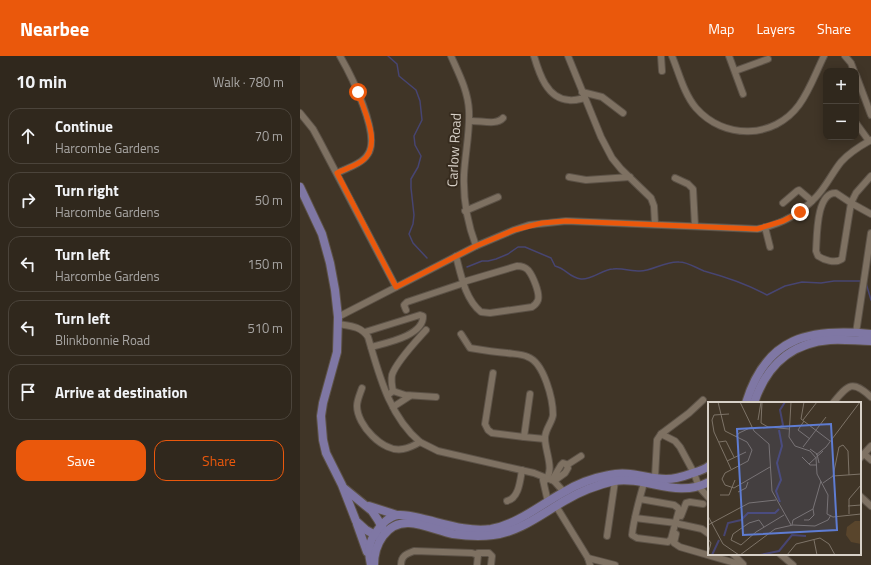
<!DOCTYPE html>
<meta charset="utf-8">
<style>
:root{--surface:#30281d;--page:#383026;--text:#f1f3f6;--muted:#a8a6a4;--line:#4b443b;--accent:#ea580c}
body{margin:0;font-family:"Titillium Web",sans-serif;background:var(--page);color:var(--text)}
.controls{position:absolute;right:12px;top:12px;display:grid;overflow:hidden;border-radius:8px;box-shadow:0 2px 10px #0003}
.controls button{width:36px;height:36px;display:grid;place-items:center;padding:0;border:0;border-bottom:1px solid var(--line);background:var(--surface);color:var(--text);font:20px sans-serif}
.stop{position:absolute;width:12px;height:12px;margin:-9px;border:3px solid #ea580c;border-radius:50%;background:#fff}
.stop.end{background:#ea580c;border-color:#fff;box-shadow:0 1px 4px #0008}
.list{margin:0;padding:0;list-style:none}
h2{display:flex;justify-content:space-between;align-items:center;height:52px;margin:0;padding:0 16px;font-size:17px}
h2 small{font-size:13px;font-weight:400;color:var(--muted)}
.list li{display:grid;grid-template-columns:26px 1fr auto;gap:12px;align-items:center;box-sizing:border-box;height:56px;margin:0 8px 8px;padding:0 8px;border:1px solid var(--line);border-radius:12px}
.list b{display:block;font-size:15px;white-space:nowrap}
.list p{margin:0;font-size:13px;white-space:nowrap;color:var(--muted)}
.list em{font-size:13px;font-style:normal;color:var(--muted)}
.actions{display:flex;gap:8px;padding:12px 16px}
.actions a{flex:1;padding:9px 0;border:1px solid var(--accent);border-radius:12px;text-align:center;font-size:14px;color:var(--accent)}
.actions .main{background:var(--accent);color:#fff}
.icon{flex:none;width:22px;height:22px;fill:none;stroke:currentColor;stroke-width:2;stroke-linecap:round;stroke-linejoin:round}
.map{position:relative;flex:none;width:571px;height:509px;overflow:hidden}
header{display:flex;align-items:center;gap:24px;box-sizing:border-box;height:56px;padding:0 20px;background:var(--accent);color:#fff}
header strong{font-size:19px}
nav{display:flex;gap:22px;margin-inline-start:auto;font-size:14px}
main{display:flex}
aside{flex:1;background:var(--surface)}
.map>svg:first-child{display:block}
.lines{fill:none;stroke-linecap:round;stroke-linejoin:round}
.stream{stroke:#474572;stroke-width:1.5}
.minor-casing{stroke:#5c5247;stroke-width:8}
.major-casing{stroke:#5c5247;stroke-width:10}
.minor{stroke:#7e7162;stroke-width:6}
.major{stroke:#7f77a4;stroke-width:8}
.route{stroke:#ea580c;stroke-width:5}
.labels{text-anchor:middle;stroke-width:4;stroke-linejoin:round;paint-order:stroke}
.street-label{font-size:14px;fill:#d8d1c8;stroke:#362b1e}
.inset-river{fill:none;stroke:#474572;stroke-width:2}
.inset-road{fill:none;stroke:#7d7367;stroke-width:1}
.view{fill:#5e7cd2;fill-opacity:0.15;stroke:#5e7cd2;stroke-width:2}
.inset-edge{fill:none;stroke:#d8d1c8;stroke-width:2}
</style>
<header>
<strong>Nearbee</strong>
<nav><a>Map</a><a>Layers</a><a>Share</a></nav>
</header>
<main>
<aside>
<h2>10 min<small>Walk · 780 m</small></h2>
<ul class="list">
<li><svg class="icon" aria-label="ahead" viewBox="0 0 24 24"><path d="M12 20V5M6 11l6-6 6 6"/></svg><div><b>Continue</b><p>Harcombe Gardens</p></div><em>70 m</em></li>
<li><svg class="icon" aria-label="right" viewBox="0 0 24 24"><path d="M7 20v-9h11M14 6l5 5-5 5"/></svg><div><b>Turn right</b><p>Harcombe Gardens</p></div><em>50 m</em></li>
<li><svg class="icon" aria-label="left" viewBox="0 0 24 24"><path d="M17 20v-9H6M10 6l-5 5 5 5"/></svg><div><b>Turn left</b><p>Harcombe Gardens</p></div><em>150 m</em></li>
<li><svg class="icon" aria-label="left" viewBox="0 0 24 24"><path d="M17 20v-9H6M10 6l-5 5 5 5"/></svg><div><b>Turn left</b><p>Blinkbonnie Road</p></div><em>510 m</em></li>
<li><svg class="icon" aria-label="arrive" viewBox="0 0 24 24"><path d="M6 21V4h12l-3 4 3 4H6"/></svg><div><b>Arrive at destination</b></div></li>
</ul>
<div class="actions"><a class="main">Save</a><a>Share</a></div>
</aside>
<div class="map">
<svg width="571" height="509" viewBox="0 0 571 509">
<rect width="100%" height="100%" fill="#403527"/>
<g class="lines">
<g class="stream">
<polyline points="88,0 97,8 99,20 116,34 120,45 122,64 114,80 115,89 121,100 118,111 111,123 111,132 114,159 113,168 109,178 113,187 127,202"/>
<path d="M167,211L182,205H188L196,203L208,198L218,191H225L251,202L255,210C267,213 268,221 281,223C292,224 303,213 313,213C322,212 331,215 340,215C352,215 365,205 379,206C388,206 396,212 404,215C426,221 447,228 467,239L485,230L502,226L521,227L534,225H561"/>
<polyline points="566,227 571,244"/>
</g>
<defs>
<g id="minor">
<path d="M151,0C159,18 168,35 169,55C170,76 165,98 164,119C163,144 167,166 176,190"/>
<path d="M234,0C239,17 247,43 269,44C274,45 280,43 285,42"/>
<polyline points="268,0 301,81 312,102 321,113 351,142 354,150 355,168"/>
<polyline points="361,0 362,15"/>
<path d="M372,0C379,17 384,38 396,52C424,84 474,83 499,49C510,34 516,16 524,0"/>
<polyline points="429,0 443,38"/>
<polyline points="545,0 551,7 554,15"/>
<polyline points="435,15 468,3"/>
<polyline points="556,19 571,59"/>
<polyline points="282,36 302,41 323,57"/>
<polyline points="0,57 13,73 19,84 96,231"/>
<path d="M169,65C180,64 196,70 203,62"/>
<polyline points="556,67 569,85"/>
<path d="M37,117C47,112 62,108 68,98C81,79 51,19 40,0"/>
<path d="M571,120L556,137L551,147L542,203C535,208 524,204 518,200L516,195C517,181 516,136 536,137L551,147L571,158"/>
<polyline points="269,121 286,124 330,121"/>
<polyline points="375,122 388,128 393,133 395,170"/>
<polyline points="483,147 497,135 499,134 512,145"/>
<polyline points="165,155 198,141"/>
<polyline points="465,171 470,191"/>
<path d="M156,200C161,219 165,243 181,256L190,257L232,251C235,249 237,247 238,244C240,237 233,220 228,214C225,211 221,210 217,210L163,226"/>
<polyline points="106,254 104,249 107,246 164,227"/>
<path d="M38,261L176,190L214,174L229,169L266,165L457,173C480,169 500,158 516,141C526,131 532,117 541,106C550,96 560,90 571,84"/>
<path d="M38,268C50,270 61,270 68,281C79,318 89,360 120,386"/>
<path d="M65,276L120,259L123,260C124,280 85,287 71,291"/>
<polyline points="556,277 571,177"/>
<path d="M161,278L170,292C182,294 195,296 207,297C214,298 222,298 228,301C244,307 253,343 253,359C252,367 245,373 245,382C245,397 256,414 244,426"/>
<polyline points="193,317 185,368 188,374 192,377 224,381"/>
<path d="M62,332C60,338 57,344 57,350C57,369 83,397 103,393C109,392 115,389 120,386L138,395L234,417L254,425L264,436"/>
<polyline points="93,335 105,339 136,341"/>
<polyline points="230,338 224,381 245,383"/>
<path d="M88,339L93,335C92,330 91,324 92,319C96,306 117,284 126,274"/>
<path d="M533,347C548,329 552,323 571,341"/>
<polyline points="93,351 110,340"/>
<polyline points="361,378 375,385 380,391 394,417 399,431 409,442"/>
<polyline points="564,398 571,404"/>
<polyline points="560,402 571,390"/>
<polyline points="267,409 281,400"/>
<polyline points="355,421 357,384 361,378 389,357 403,344"/>
<polyline points="243,424 248,446"/>
<polyline points="252,424 261,409 263,407 266,408 268,412 265,417 254,425"/>
<polyline points="560,440 571,450"/>
<path d="M340,443L374,449L378,452L379,454L371,483L368,486L337,482L332,479C334,461 339,444 344,427"/>
<path d="M207,445C219,442 220,425 222,414"/>
<polyline points="256,450 288,502 290,509"/>
<polyline points="381,460 386,447 390,446 403,448"/>
<polyline points="335,462 376,467"/>
<polyline points="379,468 402,473 409,478"/>
<polyline points="376,478 374,487 380,491 442,509"/>
<polyline points="307,480 315,425"/>
<polyline points="433,498 443,508"/>
<polyline points="480,498 493,509"/>
<polyline points="288,502 315,509"/>
<path d="M101,509C101,500 106,498 114,495L172,497L178,499V497H189L192,500L191,509"/>
<polyline points="177,509 178,499"/>
</g>
<g id="major">
<polyline points="0,131 22,178 30,207 35,234 38,261 37,296 23,347 21,360 23,384 26,397 42,429 56,465 66,474 81,482"/>
<path d="M446,347C466,281 509,272 571,278"/>
<path d="M454,347C466,310 491,287 530,284C544,283 558,285 571,285"/>
<polyline points="45,433 72,455 78,464 83,473"/>
<polyline points="69,450 97,459"/>
<polyline points="57,468 67,496"/>
<path d="M71,509C68,496 68,486 77,475C81,468 90,460 98,459C108,458 118,462 128,464C148,469 170,476 191,473C218,468 240,449 264,436C277,428 293,422 309,419C330,414 346,423 366,423C374,423 382,421 390,418C396,416 404,414 409,410"/>
<path d="M74,509C74,489 86,466 109,467C124,468 139,475 153,478C166,480 180,481 193,479C220,476 243,457 266,444C281,435 297,429 314,425C347,420 376,443 409,426"/>
</g>
</defs>
<use href="#minor" class="minor-casing"/>
<use href="#major" class="major-casing"/>
<use href="#minor" class="minor"/>
<use href="#major" class="major"/>
</g>
<g class="lines">
<path class="route" d="M58,36C64,55 83,90 62,105C55,110 45,113 37,117L96,231L176,190L214,174L242,167L266,165L457,173L483,165L500,156"/>
</g>
<g class="labels">
<g class="street-label">
<text transform="translate(154 94) rotate(-87)" y="5">Carlow Road</text>
</g>
</g>
<g transform="translate(408 346)">
<rect width="153" height="153" fill="#403527"/>
<path d="M147,119H153V142L143,140L138,133L139,125Z" fill="#59452c"/>
<path class="inset-river" d="M72,25L75,23L72,8L77,0M71,28L74,44L69,61L73,78L68,89L72,100M16,134L20,121L33,118L40,111H67L71,107M4,153L11,138M52,153L71,149L84,133L98,134"/>
<path class="inset-road" d="M10,0L17,29L39,40L44,48L40,59L17,71L14,77L17,83L26,86L62,65M32,0L46,29L61,42L64,89L83,123M54,0L53,21L60,25L81,27M83,0L81,35L87,44L102,49L108,56L109,72L120,93L119,112L125,115L153,112M96,0L93,17L122,39M21,12L6,13L4,18L6,30L23,67M50,18L53,0M95,18L109,0M96,19L90,28L102,37M28,35L31,31L44,25M11,40L18,39L26,55M95,45L118,15M102,47L109,52L111,61M108,53L118,45L152,0M94,55L102,63H109M19,59L38,50M101,62L115,49M125,74L131,45L135,43L140,49L141,73M115,81L125,74L153,72M30,90L38,86L40,80M12,93H21L27,78M140,104L153,103M141,112V97L153,83M0,114L15,142L31,153M96,118H101L106,113L105,107L113,79M0,123L41,101L68,98M84,123L85,118L105,107M56,125L51,118L41,121L25,132L23,138L33,143L48,130L76,113M0,137L3,141L0,152M106,138L109,153M32,153L67,127L85,123L107,124L120,118L123,113M79,153L88,142L112,136L121,142L127,153"/>
<path class="view" d="M123,22L129,128L35,133L29,27Z"/>
<rect width="153" height="153" class="inset-edge"/>
</g>
</svg>
<div class="controls">
<button>+</button>
<button>−</button>
</div>
<div class="stop" style="left:58px;top:36px"></div>
<div class="stop end" style="left:500px;top:156px"></div>
</div>
</main>
